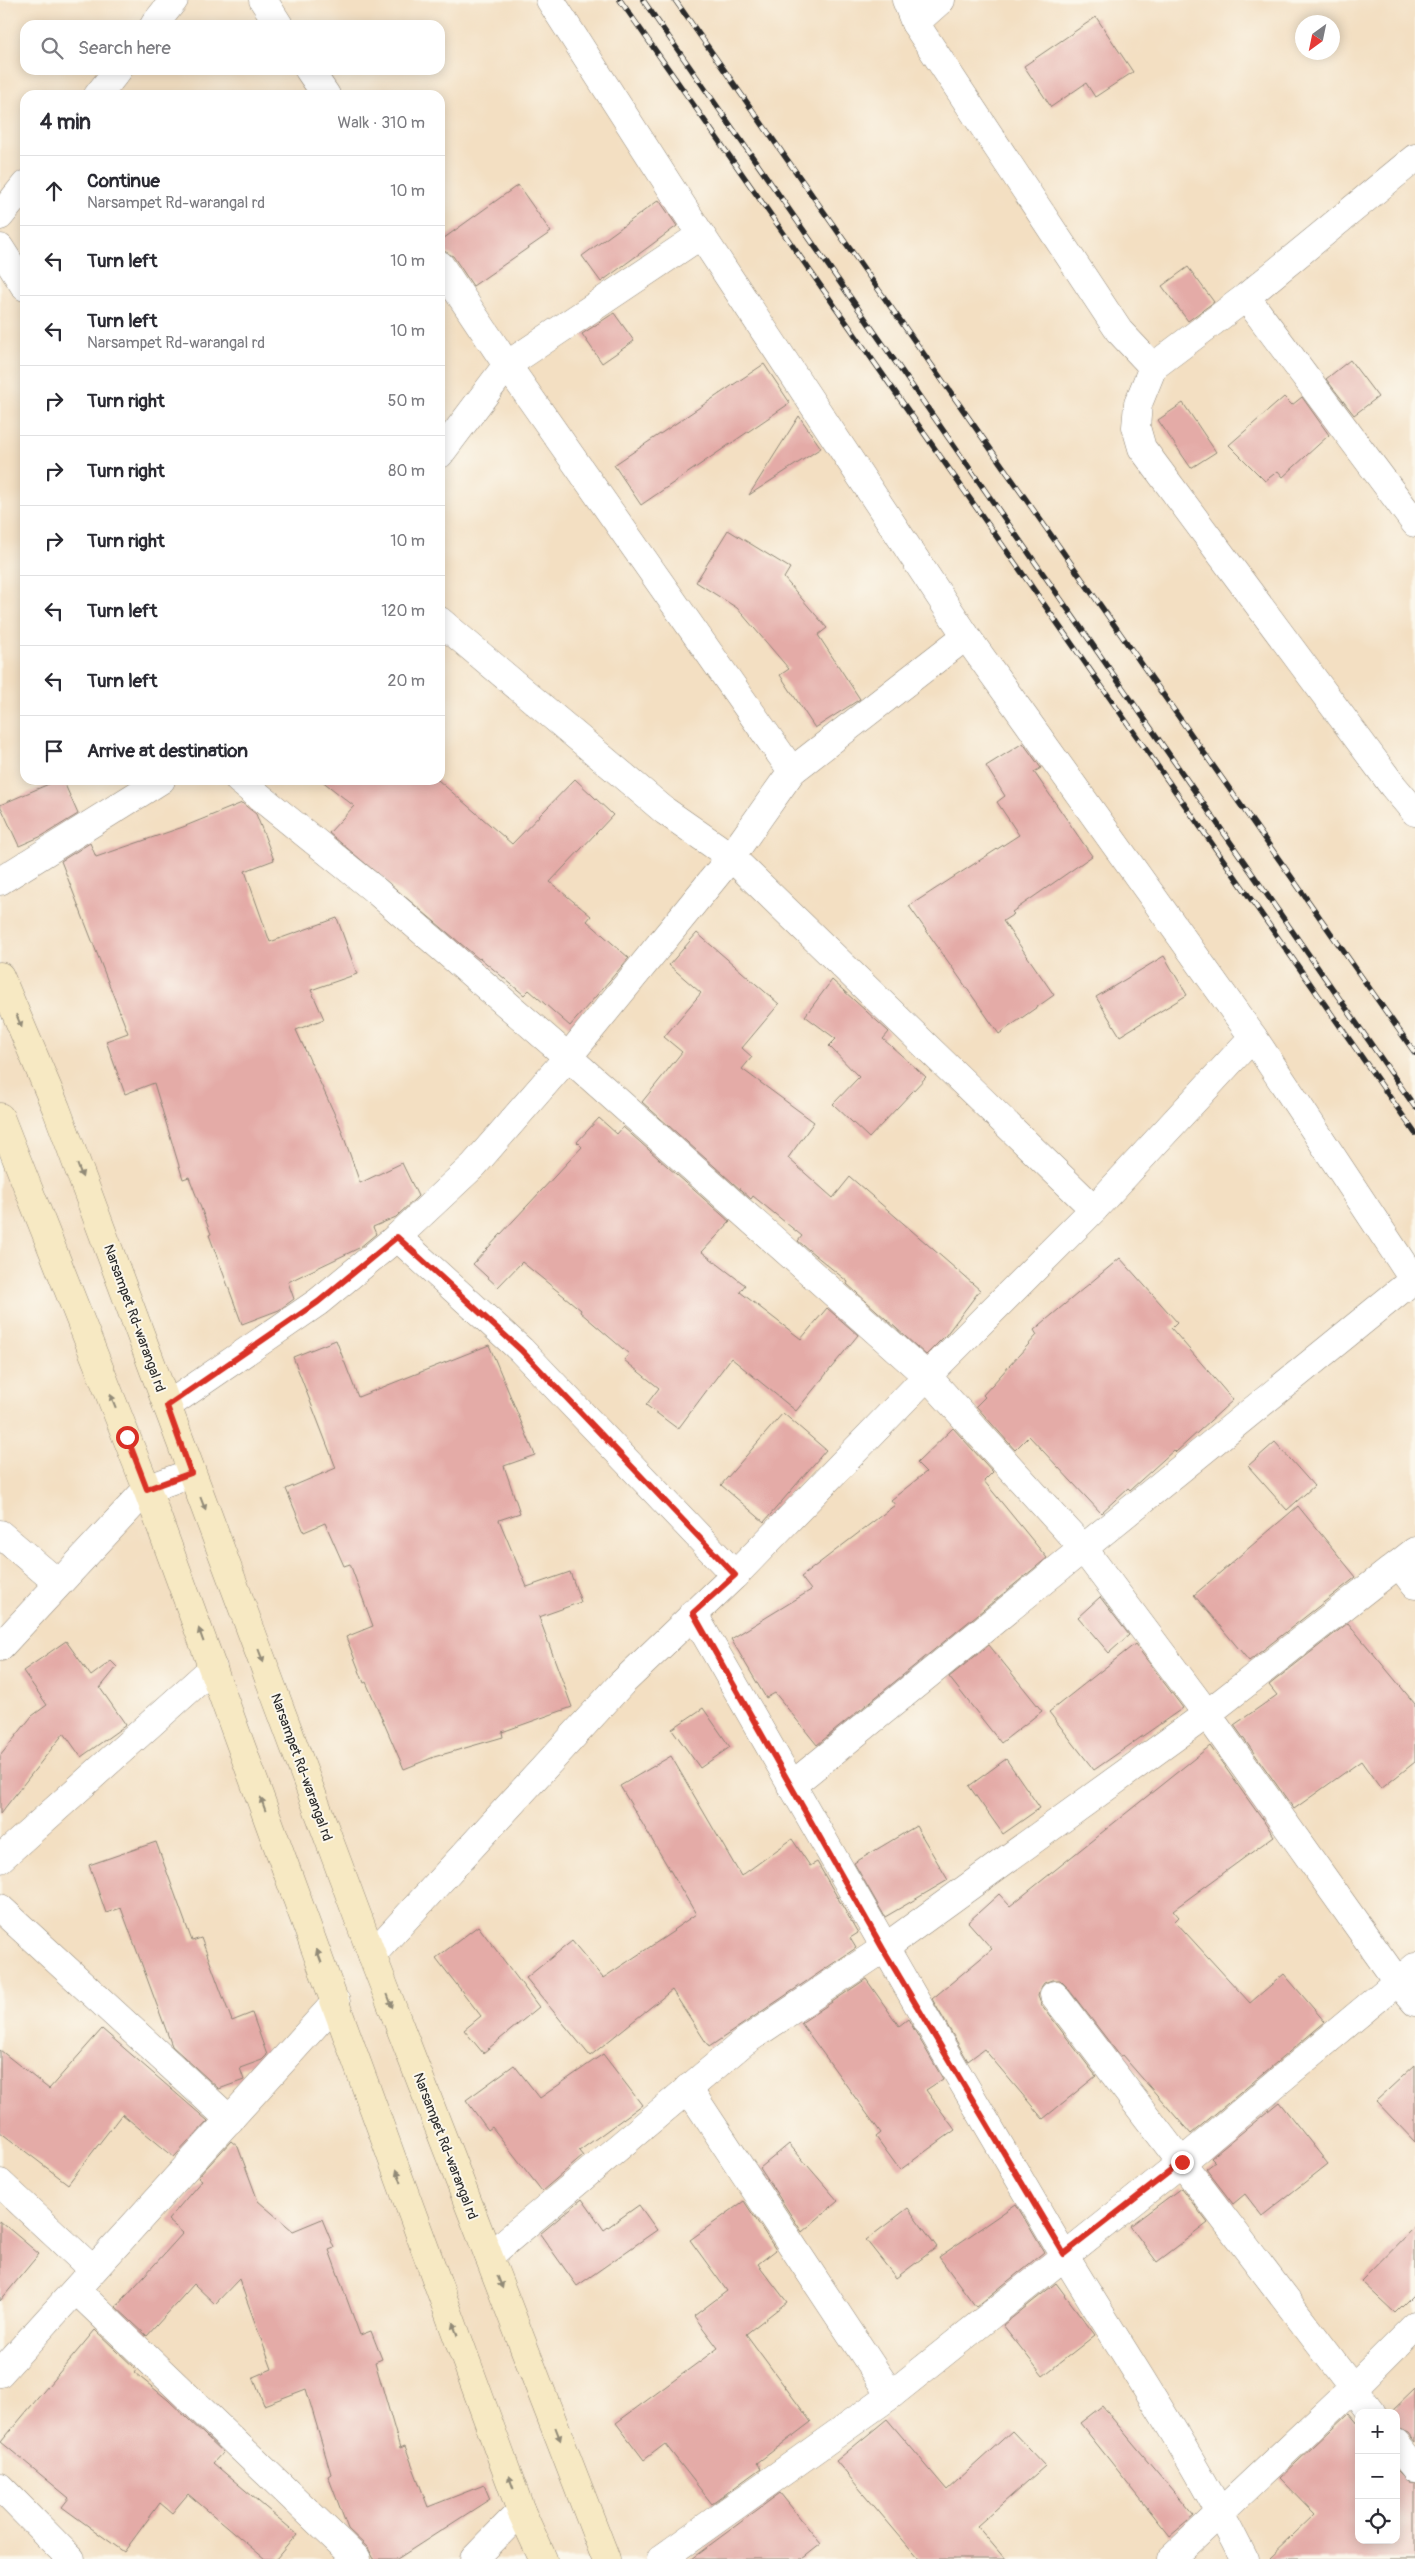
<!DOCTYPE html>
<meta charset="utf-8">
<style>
:root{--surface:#fff;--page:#f7f7f7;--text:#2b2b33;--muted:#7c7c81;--line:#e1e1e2}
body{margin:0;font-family:Pangolin,sans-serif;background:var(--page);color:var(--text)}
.controls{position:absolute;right:15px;bottom:15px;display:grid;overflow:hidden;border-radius:10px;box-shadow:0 2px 12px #0003}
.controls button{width:45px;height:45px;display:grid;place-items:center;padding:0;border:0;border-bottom:1px solid var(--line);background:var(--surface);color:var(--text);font:25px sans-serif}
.compass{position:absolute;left:1295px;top:15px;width:45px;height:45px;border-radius:50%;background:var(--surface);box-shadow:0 2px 12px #0003;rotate:213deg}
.stop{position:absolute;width:15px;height:15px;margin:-11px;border:4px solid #d93025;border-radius:50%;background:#fff}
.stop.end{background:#d93025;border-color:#fff;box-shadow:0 1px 5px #0008}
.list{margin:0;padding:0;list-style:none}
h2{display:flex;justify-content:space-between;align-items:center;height:65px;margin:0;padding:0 20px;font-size:21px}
h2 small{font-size:16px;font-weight:400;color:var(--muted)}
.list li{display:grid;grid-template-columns:32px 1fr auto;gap:15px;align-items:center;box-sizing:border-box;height:70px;padding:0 20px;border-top:1px solid var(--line)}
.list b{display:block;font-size:19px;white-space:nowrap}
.list p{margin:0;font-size:16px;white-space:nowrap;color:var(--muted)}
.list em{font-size:16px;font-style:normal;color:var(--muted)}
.icon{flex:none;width:28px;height:28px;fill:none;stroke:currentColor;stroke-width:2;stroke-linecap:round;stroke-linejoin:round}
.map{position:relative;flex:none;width:1415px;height:2559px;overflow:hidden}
.search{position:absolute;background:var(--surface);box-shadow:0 2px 12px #0003;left:20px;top:20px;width:425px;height:55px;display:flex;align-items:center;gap:12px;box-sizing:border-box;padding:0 18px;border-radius:15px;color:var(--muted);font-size:19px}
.panel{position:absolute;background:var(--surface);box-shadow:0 2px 12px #0003;left:20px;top:90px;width:425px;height:695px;border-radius:15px}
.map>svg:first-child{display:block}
.building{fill:#e4aba7}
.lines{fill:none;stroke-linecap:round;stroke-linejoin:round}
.minor-casing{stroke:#8f8576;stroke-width:29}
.secondary-casing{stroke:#8f8576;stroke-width:29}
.minor{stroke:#fff;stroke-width:28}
.secondary{stroke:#f7e9c3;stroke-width:28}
.rail-casing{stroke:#2b2b2b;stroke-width:5.5}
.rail{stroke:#fbf7ec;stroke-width:4;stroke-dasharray:11;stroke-linecap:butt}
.oneway{fill:#918a77}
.route{stroke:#d93025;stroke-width:6}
.labels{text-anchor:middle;stroke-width:4;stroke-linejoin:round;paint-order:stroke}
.street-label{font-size:14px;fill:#2b2b2b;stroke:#fbf7ec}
</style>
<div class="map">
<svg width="1415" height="2559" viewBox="0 0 1415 2559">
<rect width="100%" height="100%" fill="#fbf7ec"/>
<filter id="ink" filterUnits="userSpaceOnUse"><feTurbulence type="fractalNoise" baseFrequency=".02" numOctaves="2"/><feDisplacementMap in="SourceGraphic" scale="10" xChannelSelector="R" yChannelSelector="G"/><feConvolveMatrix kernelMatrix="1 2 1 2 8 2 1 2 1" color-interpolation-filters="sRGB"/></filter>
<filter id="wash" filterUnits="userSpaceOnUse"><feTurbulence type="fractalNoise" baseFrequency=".0096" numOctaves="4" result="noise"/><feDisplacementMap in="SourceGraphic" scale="20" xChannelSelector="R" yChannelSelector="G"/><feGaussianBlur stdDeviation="1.12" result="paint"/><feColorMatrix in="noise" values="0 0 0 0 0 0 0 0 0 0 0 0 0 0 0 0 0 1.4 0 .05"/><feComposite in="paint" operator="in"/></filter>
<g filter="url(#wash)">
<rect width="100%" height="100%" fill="#f3dfc2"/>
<g id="blocks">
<g class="building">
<polygon points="1096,17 1133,72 1095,97 1086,83 1051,107 1024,66"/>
<polygon points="518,185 551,232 473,286 453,256 440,250 440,241"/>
<polygon points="659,200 677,226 601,282 582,256"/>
<polygon points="1188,267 1214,302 1188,321 1162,286"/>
<polygon points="614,313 634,341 602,363 582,334"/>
<polygon points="1350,360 1378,397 1354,415 1326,379"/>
<polygon points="764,364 790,403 641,505 614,465"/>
<polygon points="1284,397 1292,405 1302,397 1329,435 1283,477 1278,471 1265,481 1229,445"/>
<polygon points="1183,403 1216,452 1191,468 1158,420"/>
<polygon points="799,416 821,448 749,495"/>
<polygon points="728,530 790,568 784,578 827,628 818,635 860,699 815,728 780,675 789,669 737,608 696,582"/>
<polygon points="1023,743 1041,768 1034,772 1092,856 1012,912 1014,914 1003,921 1054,995 999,1034 909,906 1019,835 997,802 1005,796 986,766"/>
<polygon points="575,779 613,815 550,882 591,916 587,921 629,958 570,1026 529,990 524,995 480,958 479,959 329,833 354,806 321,780 438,780 512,844"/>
<polygon points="58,780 63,780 78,814 42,836 19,846 0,805"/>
<polygon points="242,803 256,814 274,860 245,871 270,942 337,918 357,974 311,990 324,1019 296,1030 340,1126 360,1183 402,1163 418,1196 396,1217 373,1227 376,1234 359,1248 288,1282 294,1299 279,1310 242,1324 209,1235 211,1234 189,1177 183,1179 154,1083 125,1094 106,1041 128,1033 61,861 90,843 96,857 183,827"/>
<polygon points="697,933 779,1004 742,1048 752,1057 742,1069 814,1122 788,1158 833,1198 850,1177 980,1290 946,1335 926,1355 847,1284 848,1282 798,1241 802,1236 753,1196 751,1199 642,1102 682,1052 664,1037 701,993 669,965"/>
<polygon points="1164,956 1187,995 1120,1036 1096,997"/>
<polygon points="832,980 889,1032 883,1039 926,1077 869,1138 833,1104 859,1077 829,1046 836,1039 805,1016"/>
<polygon points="599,1118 617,1134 623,1127 730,1222 702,1252 745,1285 740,1292 801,1339 827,1308 858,1335 796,1411 731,1358 678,1429 646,1405 659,1388 624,1360 629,1354 580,1312 581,1310 522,1262 498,1287 473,1264 582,1147 577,1142"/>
<polygon points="1120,1258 1177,1322 1171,1328 1233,1400 1176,1452 1174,1450 1130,1490 1128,1488 1101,1513 1029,1436 1015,1450 976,1406 985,1397 983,1395 1037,1335 1034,1330"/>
<polygon points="336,1340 358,1397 489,1345 535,1455 504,1466 520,1513 499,1520 527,1587 570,1572 581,1602 539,1617 572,1707 502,1732 503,1737 434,1757 404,1769 366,1682 364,1683 346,1637 373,1626 350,1564 344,1566 325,1523 304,1532 286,1489 336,1468 293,1357"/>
<polygon points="783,1413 826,1450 764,1522 721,1485"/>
<polygon points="953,1428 993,1472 984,1481 1047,1558 817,1745 775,1693 766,1698 731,1639 811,1590 801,1577 895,1505 891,1500 926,1472 917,1463"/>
<polygon points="1275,1442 1314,1486 1287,1510 1248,1466"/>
<polygon points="1298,1506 1356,1577 1249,1661 1194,1595"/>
<polygon points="1100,1597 1129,1635 1109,1653 1078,1617"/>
<polygon points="1348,1623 1415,1704 1415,1762 1381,1789 1361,1761 1294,1809 1234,1725 1277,1695 1269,1685"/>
<polygon points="66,1641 91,1676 111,1661 117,1667 100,1688 126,1725 81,1757 64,1733 0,1814 0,1756 32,1716 47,1705 23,1671"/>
<polygon points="1135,1644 1183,1708 1094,1770 1049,1712"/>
<polygon points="989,1645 1042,1711 1001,1743 949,1677"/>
<polygon points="703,1708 730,1747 700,1768 672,1729"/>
<polygon points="1210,1746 1274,1836 1173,1910 1179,1917 1175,1921 1250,2003 1284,1974 1325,2022 1191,2134 1122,2055 1120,2056 1066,1986 1060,1980 1052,1980 1044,1983 1040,1989 1038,1996 1041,2004 1096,2076 1043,2119 984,2049 968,2061 932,1999 992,1949 968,1922 999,1894 1010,1906"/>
<polygon points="671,1756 741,1876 792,1839 810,1866 817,1862 858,1933 850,1938 856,1948 709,2047 672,1990 590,2056 526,1978 572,1941 603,1978 674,1931 673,1930 696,1914 620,1786"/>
<polygon points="1006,1759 1040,1808 1003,1834 969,1786"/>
<polygon points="916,1826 948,1880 885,1917 854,1863"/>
<polygon points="156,1842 192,1941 201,1938 232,2021 252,2013 267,2055 262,2060 240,2068 244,2080 219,2089 172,2046 121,1908 106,1913 89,1865"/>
<polygon points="478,1926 539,2007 483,2053 464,2030 481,2016 436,1958"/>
<polygon points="866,1979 899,2026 908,2019 943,2079 926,2090 955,2130 900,2170 876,2137 881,2133 801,2023"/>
<polygon points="102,2029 208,2121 174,2157 122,2114 68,2184 0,2132 0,2050 49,2089"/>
<polygon points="603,2054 642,2105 579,2151 583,2156 542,2191 492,2127 488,2130 466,2100 514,2065 540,2098"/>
<polygon points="1415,2065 1415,2142 1376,2101"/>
<polygon points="1279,2102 1328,2164 1262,2216 1245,2194 1233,2204 1206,2169 1215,2162 1211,2158"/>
<polygon points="231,2141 238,2147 258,2201 293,2231 322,2219 334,2248 329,2250 360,2335 371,2331 382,2359 375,2362 400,2448 405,2446 428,2507 484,2485 490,2499 397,2559 374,2559 368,2548 348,2529 328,2476 331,2474 306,2389 264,2405 253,2377 272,2369 239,2279 215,2304 194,2284 147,2336 116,2307 183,2233 168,2220 202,2180 198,2177"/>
<polygon points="789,2144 838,2201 802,2232 760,2168"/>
<polygon points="1181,2188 1208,2223 1157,2262 1130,2226"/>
<polygon points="582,2199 604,2230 639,2205 657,2230 577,2286 540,2234"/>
<polygon points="744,2201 776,2250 758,2264 787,2302 746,2334 811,2422 757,2463 761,2468 712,2504 665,2444 644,2460 616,2423 718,2348 694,2316 727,2291 690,2240"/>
<polygon points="1016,2204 1044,2252 976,2307 939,2257"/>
<polygon points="908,2208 937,2247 896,2278 866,2240"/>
<polygon points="0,2221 39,2254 0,2301"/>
<polygon points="1415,2226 1415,2293 1395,2313 1361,2281"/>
<polygon points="1056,2283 1095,2335 1043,2376 1003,2325"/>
<polygon points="95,2330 137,2370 135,2373 168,2400 223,2452 213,2463 297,2534 276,2559 265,2559 188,2494 172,2513 160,2503 124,2552 62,2507 69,2498 1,2442"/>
<polygon points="1415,2389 1415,2443 1408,2434 1396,2429 1396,2413 1390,2413"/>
<polygon points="1102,2406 1194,2516 1170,2536 1080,2423"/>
<polygon points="1349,2413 1359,2425 1359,2540 1396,2540 1396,2469 1409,2482 1415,2483 1415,2559 1268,2559 1315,2514 1280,2478"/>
<polygon points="887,2419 947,2490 1012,2431 1045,2466 977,2526 1005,2559 919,2559 836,2461"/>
<polygon points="780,2493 821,2544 802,2559 691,2559"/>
</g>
</g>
</g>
<g filter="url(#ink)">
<use href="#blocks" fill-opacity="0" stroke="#8f8576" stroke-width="1"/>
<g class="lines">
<defs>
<g id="minor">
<polyline points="263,0 279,25"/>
<polyline points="550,0 701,235 966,636 1253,1037 1415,1282"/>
<polyline points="906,0 915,23"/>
<polyline points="941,0 915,23 1119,331 1153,367"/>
<polyline points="154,25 174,0"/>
<polyline points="309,70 326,95"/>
<polyline points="98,95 118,70"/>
<polyline points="1415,158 1246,297 1153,367 1138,404 1136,427 1142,448 1393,786 1415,812"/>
<polyline points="0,216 25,185"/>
<polyline points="0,248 25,287"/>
<polyline points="440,265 507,365 792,771"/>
<polyline points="1246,297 1415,523"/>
<polyline points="440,454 507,365 701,235"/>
<polyline points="440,621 665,811 731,857 1094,1209"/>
<polyline points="239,780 375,890 568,1057 927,1376 1083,1548 1207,1714 1397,1981 1415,2002"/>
<polyline points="0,881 161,780"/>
<polyline points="397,1237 474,1165 568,1057 731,857 792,771 966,636"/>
<polyline points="167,1406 318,1302 397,1237 521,1350 735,1575"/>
<polyline points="0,1534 58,1583"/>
<polyline points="1399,1564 1415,1585"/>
<path d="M693,1613C810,1819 928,2024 1048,2228C1113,2338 1187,2444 1244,2559"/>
<polyline points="0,1647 147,1489 191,1473"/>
<polyline points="791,1786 1413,1280"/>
<polyline points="0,1859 213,1668"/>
<polyline points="0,1908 230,2120"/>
<polyline points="372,1955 622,1683 735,1575 927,1376 1094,1209 1253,1037"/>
<polyline points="1054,1995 1372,2413"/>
<polyline points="688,2088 891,2395"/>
<polyline points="0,2183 92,2269"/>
<polyline points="489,2256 744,2042 883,1949 1207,1714 1415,1551"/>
<polyline points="76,2290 357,2559"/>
<polyline points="0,2373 336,2002"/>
<polyline points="1396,2444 1415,2468"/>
<polyline points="0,2487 71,2559"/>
<polyline points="474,2559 521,2511"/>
<polyline points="661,2559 891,2395 1182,2162 1415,1967"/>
<polyline points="1171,2559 1353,2388 1415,2326"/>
</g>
<g id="secondary">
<polyline points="0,976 56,1108 372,1955 606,2559"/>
<polyline points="0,1117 147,1489 521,2511 543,2559"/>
</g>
</defs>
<use href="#minor" class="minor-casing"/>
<use href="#secondary" class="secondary-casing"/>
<use href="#minor" class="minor"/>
<use href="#secondary" class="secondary"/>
<defs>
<g id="rail">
<polyline points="620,0 1415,1133"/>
<polyline points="643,0 1415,1107"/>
<polyline points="675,0 1415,1053"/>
</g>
</defs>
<use href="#rail" class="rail-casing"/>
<use href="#rail" class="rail"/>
</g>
<defs><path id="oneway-solid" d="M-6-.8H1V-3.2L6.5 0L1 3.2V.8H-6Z" transform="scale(1.25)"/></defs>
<g class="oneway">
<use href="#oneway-solid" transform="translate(19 1021) rotate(67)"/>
<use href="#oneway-solid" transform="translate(80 1171) rotate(69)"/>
<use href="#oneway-solid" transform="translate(113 1401) rotate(-112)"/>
<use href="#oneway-solid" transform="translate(203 1504) rotate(69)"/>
<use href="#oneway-solid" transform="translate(201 1635) rotate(-110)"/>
<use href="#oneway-solid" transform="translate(261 1656) rotate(69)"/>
<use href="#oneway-solid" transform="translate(263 1804) rotate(-110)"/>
<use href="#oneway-solid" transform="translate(319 1956) rotate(-110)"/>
<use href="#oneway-solid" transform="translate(390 2001) rotate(69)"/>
<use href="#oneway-solid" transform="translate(399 2176) rotate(-110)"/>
<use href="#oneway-solid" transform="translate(500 2282) rotate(69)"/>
<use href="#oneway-solid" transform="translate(455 2329) rotate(-110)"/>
<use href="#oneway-solid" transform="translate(558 2434) rotate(69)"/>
<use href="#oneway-solid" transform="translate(511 2482) rotate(-110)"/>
</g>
</g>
<g class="lines" filter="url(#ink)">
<polyline class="route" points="127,1437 147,1489 191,1473 167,1406 318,1302 397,1237 521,1350 735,1575 693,1613 883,1949 1064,2254 1182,2162"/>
</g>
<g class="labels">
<g class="street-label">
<text transform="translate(135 1318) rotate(70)" y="5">Narsampet Rd-warangal rd</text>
<text transform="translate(302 1767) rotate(70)" y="5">Narsampet Rd-warangal rd</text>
<text transform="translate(446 2146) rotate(69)" y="5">Narsampet Rd-warangal rd</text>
</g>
</g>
</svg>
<div class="controls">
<button>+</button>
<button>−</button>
<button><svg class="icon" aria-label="locate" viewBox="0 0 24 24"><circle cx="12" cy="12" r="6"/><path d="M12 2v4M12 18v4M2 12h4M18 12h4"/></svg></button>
</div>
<svg class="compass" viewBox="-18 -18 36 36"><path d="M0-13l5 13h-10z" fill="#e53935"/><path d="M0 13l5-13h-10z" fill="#7c7c81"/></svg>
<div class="stop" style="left:127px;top:1437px"></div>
<div class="stop end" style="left:1182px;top:2162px"></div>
<div class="search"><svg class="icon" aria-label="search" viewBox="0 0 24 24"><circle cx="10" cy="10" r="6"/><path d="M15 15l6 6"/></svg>Search here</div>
<section class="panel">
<h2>4 min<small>Walk · 310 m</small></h2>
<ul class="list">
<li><svg class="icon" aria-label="ahead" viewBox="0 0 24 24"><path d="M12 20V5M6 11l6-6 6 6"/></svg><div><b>Continue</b><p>Narsampet Rd-warangal rd</p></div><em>10 m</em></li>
<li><svg class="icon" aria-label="left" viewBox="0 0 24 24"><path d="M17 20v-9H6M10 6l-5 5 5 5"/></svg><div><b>Turn left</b></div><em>10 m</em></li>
<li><svg class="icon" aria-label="left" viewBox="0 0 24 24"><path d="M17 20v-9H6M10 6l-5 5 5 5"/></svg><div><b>Turn left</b><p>Narsampet Rd-warangal rd</p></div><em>10 m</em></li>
<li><svg class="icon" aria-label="right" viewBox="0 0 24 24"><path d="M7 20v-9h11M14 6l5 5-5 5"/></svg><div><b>Turn right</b></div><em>50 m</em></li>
<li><svg class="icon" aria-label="right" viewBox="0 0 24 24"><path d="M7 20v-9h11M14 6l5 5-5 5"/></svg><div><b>Turn right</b></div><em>80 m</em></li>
<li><svg class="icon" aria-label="right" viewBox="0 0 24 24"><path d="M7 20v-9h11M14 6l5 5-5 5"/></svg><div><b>Turn right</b></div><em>10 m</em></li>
<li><svg class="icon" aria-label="left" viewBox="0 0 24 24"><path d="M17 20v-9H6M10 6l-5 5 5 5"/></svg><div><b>Turn left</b></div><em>120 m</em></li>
<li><svg class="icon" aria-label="left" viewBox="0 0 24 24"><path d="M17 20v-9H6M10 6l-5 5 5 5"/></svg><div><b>Turn left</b></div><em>20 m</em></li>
<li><svg class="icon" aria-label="arrive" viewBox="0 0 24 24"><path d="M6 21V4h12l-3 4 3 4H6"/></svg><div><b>Arrive at destination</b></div></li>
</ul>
</section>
</div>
